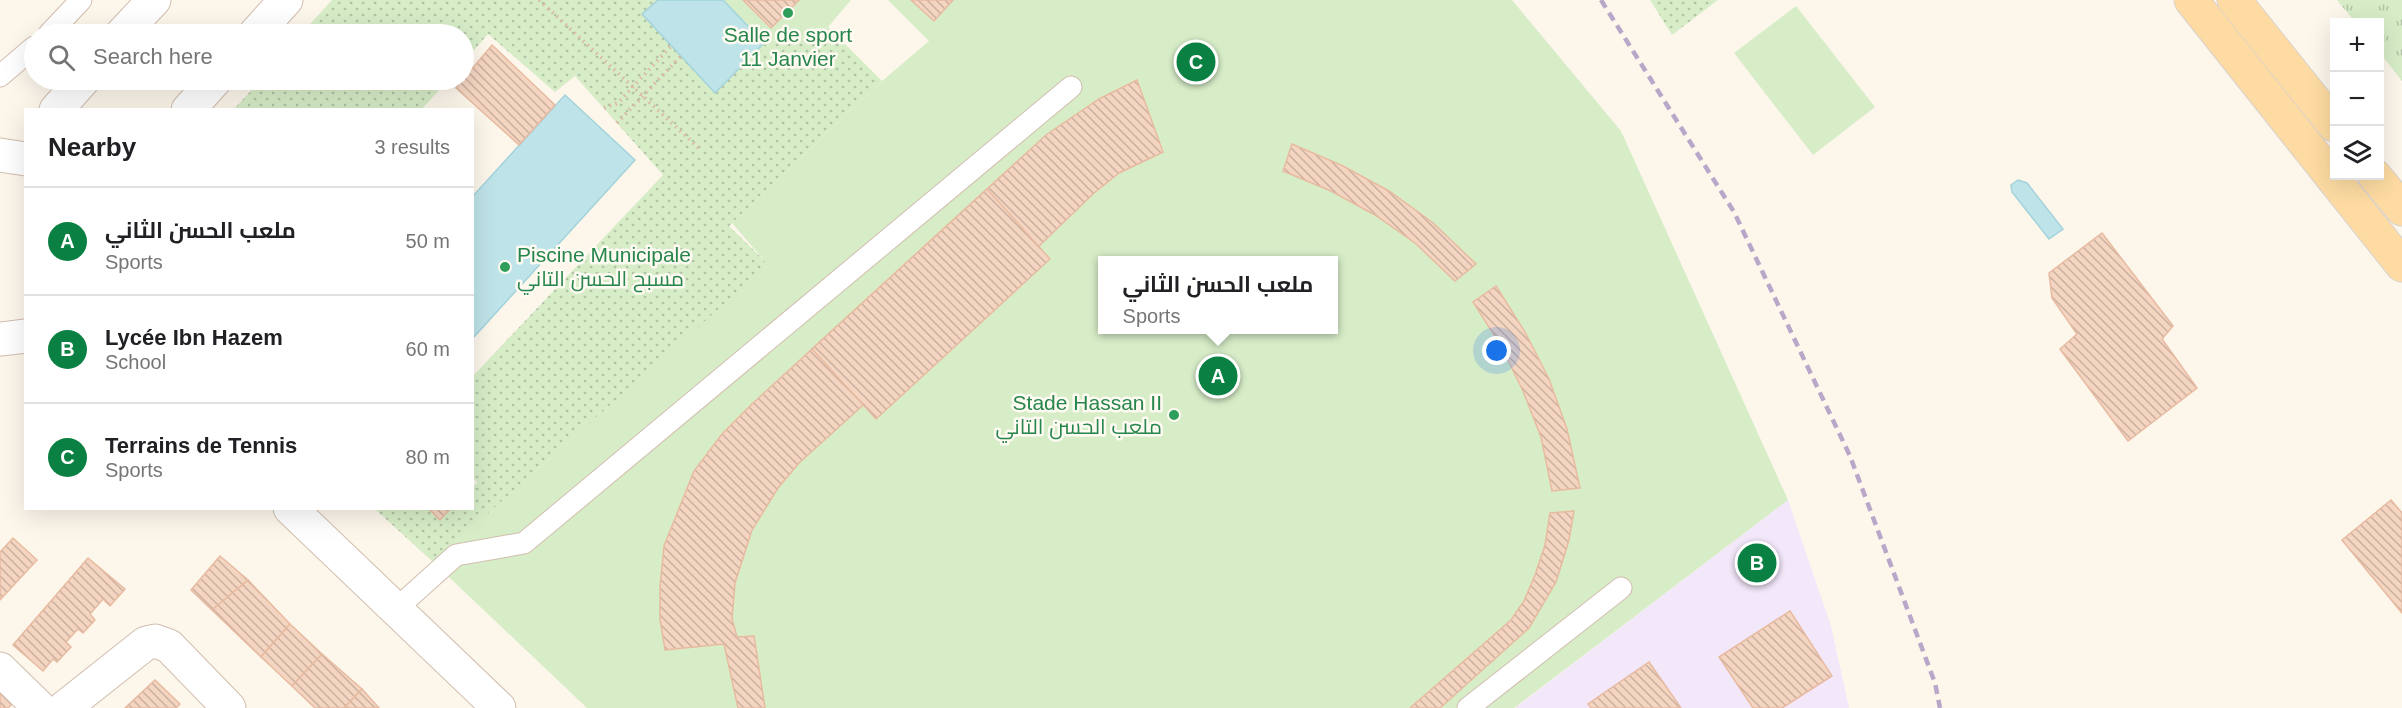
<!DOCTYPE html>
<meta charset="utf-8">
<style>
:root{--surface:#fff;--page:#f2f2f2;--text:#202124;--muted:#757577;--line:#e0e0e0;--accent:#0b8043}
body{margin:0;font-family:Helvetica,Cairo,sans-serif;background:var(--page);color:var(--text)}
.controls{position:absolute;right:18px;top:18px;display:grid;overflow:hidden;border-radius:0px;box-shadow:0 6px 24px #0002}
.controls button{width:54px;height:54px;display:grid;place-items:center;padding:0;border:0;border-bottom:2px solid var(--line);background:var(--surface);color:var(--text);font:30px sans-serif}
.you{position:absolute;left:1497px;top:351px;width:21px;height:21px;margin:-15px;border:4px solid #fff;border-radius:50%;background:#1a73e8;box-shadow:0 0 0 9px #1a73e833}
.badge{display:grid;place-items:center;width:39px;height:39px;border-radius:50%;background:var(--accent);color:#fff;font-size:20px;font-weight:700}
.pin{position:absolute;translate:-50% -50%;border:3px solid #fff;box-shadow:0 2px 6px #0006}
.popup{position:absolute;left:1098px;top:256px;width:240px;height:78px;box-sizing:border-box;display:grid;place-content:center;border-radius:0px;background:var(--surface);filter:drop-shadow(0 2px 4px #0005);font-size:20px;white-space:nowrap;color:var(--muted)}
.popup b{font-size:22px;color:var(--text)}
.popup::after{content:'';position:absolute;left:50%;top:100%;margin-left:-12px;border:12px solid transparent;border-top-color:var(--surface)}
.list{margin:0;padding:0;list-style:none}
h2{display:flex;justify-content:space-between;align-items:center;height:78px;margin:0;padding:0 24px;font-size:26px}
h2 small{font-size:20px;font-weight:400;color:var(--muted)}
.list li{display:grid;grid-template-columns:39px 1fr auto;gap:18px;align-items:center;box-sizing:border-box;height:108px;padding:0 24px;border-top:2px solid var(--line)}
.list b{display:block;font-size:22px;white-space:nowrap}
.list p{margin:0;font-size:20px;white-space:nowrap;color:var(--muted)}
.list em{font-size:20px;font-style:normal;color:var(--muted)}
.icon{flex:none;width:33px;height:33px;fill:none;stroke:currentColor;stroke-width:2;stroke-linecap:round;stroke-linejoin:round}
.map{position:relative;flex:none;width:2402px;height:708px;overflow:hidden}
.search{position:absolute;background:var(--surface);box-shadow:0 6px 24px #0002;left:24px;top:24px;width:450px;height:66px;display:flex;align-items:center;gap:15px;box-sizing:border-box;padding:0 21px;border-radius:33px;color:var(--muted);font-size:22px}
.panel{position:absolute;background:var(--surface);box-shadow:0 6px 24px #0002;left:24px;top:108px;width:450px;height:402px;border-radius:0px}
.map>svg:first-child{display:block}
.education{fill:#f3e7fa}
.grass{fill:url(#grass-tufts)}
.park{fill:url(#park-dots)}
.pitch{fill:#d7edc8;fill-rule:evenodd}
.water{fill:#bee3e9;stroke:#a3d3db;stroke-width:1.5}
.building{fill:url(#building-back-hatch);stroke:#e8bba1;stroke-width:1.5}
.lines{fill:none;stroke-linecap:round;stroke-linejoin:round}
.service-casing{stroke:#d2beaf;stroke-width:23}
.minor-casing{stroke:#d2beaf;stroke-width:35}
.tertiary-casing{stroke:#d2beaf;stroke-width:35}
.primary-casing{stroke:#dad1cd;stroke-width:35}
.path{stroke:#dab8a3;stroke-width:4;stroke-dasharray:1.5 4.5;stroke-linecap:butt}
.service{stroke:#fff;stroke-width:21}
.minor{stroke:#fff;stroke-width:33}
.tertiary{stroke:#fff;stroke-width:33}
.primary{stroke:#fddba2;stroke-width:33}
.rail{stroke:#b9a7ca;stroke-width:4.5;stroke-dasharray:9 6;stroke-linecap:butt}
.leisure-dot{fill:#2e9e5b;stroke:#fffaf2;stroke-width:2}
.labels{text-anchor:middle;stroke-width:5;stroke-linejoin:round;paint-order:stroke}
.leisure-label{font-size:21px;fill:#27864d;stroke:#fffaf2}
</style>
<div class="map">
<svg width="2402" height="708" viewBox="0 0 2402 708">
<defs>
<pattern id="grass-tufts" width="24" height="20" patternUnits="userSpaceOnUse" patternTransform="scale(1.5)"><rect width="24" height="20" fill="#d7edc8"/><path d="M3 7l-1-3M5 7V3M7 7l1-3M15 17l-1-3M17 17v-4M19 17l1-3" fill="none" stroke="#b3c3a5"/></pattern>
<pattern id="park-dots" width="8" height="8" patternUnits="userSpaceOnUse" patternTransform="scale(1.5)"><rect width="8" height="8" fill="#d7edc8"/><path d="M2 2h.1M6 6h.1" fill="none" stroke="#b3c3a5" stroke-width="1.8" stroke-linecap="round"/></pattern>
<pattern id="building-back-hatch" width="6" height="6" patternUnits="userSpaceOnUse" patternTransform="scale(1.5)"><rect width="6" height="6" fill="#f4d5c1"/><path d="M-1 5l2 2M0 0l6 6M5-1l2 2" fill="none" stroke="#cbb09f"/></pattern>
</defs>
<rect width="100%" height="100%" fill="#fdf6eb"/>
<polygon class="education" points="1788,500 1831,626 1849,708 1515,708"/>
<polygon class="grass" points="2337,0 2402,0 2402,81 2380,53 2380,22 2355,22"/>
<g class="park">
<polygon points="332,0 658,0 642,14 715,93 764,43 828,27 882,81 729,226 769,265 433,562 375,509 428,509 440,520 451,509 472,508 473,487 477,482 472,477 473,376 663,175 575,76 555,92 488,34 464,62 464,34 301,34"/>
<polygon points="1650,0 1718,0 1672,35"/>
<polygon points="261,80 448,80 422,109 234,109"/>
</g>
<g class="pitch">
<polygon points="723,0 851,0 828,27 764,43"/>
<path d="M888,0H1512L1621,131L1788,500L1514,708H587L433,562L768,265L732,223L882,81L929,41ZM1102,260H1334V330H1102Z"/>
<polygon points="1796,6 1875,107 1813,155 1734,53"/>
</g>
<g class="water">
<polygon points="658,0 723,0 764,43 715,93 642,14"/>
<polygon points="565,95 635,160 473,338 473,196"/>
<polygon points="2018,180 2027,183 2063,229 2049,239 2012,192 2011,185"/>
</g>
<g class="building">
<polygon points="743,0 799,0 771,28"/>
<polygon points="911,0 953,0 934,21"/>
<polygon points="492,45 555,105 519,145 456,88"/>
<polygon points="1137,80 1163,152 1119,173 1094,193 1037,248 799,463 778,488 752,530 735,583 732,619 737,637 754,636 765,708 738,708 724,644 665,650 660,619 660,587 664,546 694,471 722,434 752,404 1046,135 1099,99"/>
<polygon points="1292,144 1343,166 1389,191 1432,222 1476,264 1455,281 1415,243 1375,215 1331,191 1283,171"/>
<polygon points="987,189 1050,259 876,419 812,349"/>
<polygon points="2102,233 2173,326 2162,339 2197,388 2128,441 2060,349 2077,334 2052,298 2049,273"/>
<polygon points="1496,286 1525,332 1549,379 1567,429 1580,488 1552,491 1541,437 1523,391 1501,346 1473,302"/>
<polygon points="2391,500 2402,513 2402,613 2342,540"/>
<polygon points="428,508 451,508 440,520"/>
<polygon points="1574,511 1569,540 1556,582 1529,628 1440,708 1410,708 1511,620 1524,601 1535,575 1545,545 1550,513"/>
<polygon points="13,538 37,560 0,600 0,552"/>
<polygon points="220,556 248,580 212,610 191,590"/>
<polygon points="88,558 125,589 110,606 103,599 90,614 95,620 83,633 78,629 66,642 71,647 57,662 53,659 43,671 13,645"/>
<polygon points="248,580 290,624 261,657 212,610"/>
<polygon points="1790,611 1832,676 1782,708 1753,708 1719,657"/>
<polygon points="290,624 322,654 292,686 261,657"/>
<polygon points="322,654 362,689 344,708 315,708 292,686"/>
<polygon points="1649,662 1681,708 1591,708 1588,704"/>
<polygon points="155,680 180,704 176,708 125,708"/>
<polygon points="0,688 15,701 8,708 0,708"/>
<polygon points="362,689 379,708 344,708"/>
</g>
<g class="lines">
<defs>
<g id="service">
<polyline points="49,34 81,0"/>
<polyline points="0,76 34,47"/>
<polyline points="396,609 456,555 524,543 1071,87"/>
<polyline points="1468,708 1621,588"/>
</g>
<g id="minor">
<polyline points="0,669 40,708"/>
<polyline points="64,708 146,643 155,641 169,646 229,708"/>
</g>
<g id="tertiary">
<polyline points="122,34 154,0"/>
<polyline points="255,34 286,0"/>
<polyline points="56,110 83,80"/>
<polyline points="188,110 215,80"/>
<polyline points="0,155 26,159"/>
<polyline points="0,339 26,336"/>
<polyline points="290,508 499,708"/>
</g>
<g id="primary">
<polyline points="2191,0 2402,265"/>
<polyline points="2234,0 2334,125"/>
<polyline points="2375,176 2402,209"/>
</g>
</defs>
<use href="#service" class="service-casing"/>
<use href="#minor" class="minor-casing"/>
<use href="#tertiary" class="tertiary-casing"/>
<use href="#primary" class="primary-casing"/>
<g class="path">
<polyline points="539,0 701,150"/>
<polyline points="604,108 618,103 671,46"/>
<polyline points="617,123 681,56"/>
</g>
<use href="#service" class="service"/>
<use href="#minor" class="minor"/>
<use href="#tertiary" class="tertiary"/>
<use href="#primary" class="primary"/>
<polyline class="rail" points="1601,0 1734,212 1850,456 1935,683 1940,708"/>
</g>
<g class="leisure-dot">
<circle cx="788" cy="13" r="6"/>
<circle cx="505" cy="267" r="6"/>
<circle cx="1174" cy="415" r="6"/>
</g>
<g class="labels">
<g class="leisure-label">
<text x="788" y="42">Salle de sport<tspan x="788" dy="24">11 Janvier</tspan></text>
<text x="517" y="262" text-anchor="start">Piscine Municipale<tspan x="517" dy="24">مسبح الحسن التاني</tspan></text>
<text x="1162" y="410" text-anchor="end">Stade Hassan II<tspan x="1162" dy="24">ملعب الحسن التاني</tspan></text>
</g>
</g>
</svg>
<div class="controls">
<button>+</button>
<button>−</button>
<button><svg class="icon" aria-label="layers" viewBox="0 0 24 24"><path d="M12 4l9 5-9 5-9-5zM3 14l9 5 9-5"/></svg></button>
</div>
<div class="you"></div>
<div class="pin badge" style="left:1218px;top:376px">A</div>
<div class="popup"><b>ملعب الحسن الثاني</b>Sports</div>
<div class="pin badge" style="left:1757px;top:563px">B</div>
<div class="pin badge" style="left:1196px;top:62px">C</div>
<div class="search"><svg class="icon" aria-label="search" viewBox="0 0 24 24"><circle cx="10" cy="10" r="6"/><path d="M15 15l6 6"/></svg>Search here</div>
<section class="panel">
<h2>Nearby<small>3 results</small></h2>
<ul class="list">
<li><span class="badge">A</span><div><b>ملعب الحسن الثاني</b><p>Sports</p></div><em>50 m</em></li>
<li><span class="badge">B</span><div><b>Lycée Ibn Hazem</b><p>School</p></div><em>60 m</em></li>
<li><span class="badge">C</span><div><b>Terrains de Tennis</b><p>Sports</p></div><em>80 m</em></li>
</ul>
</section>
</div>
